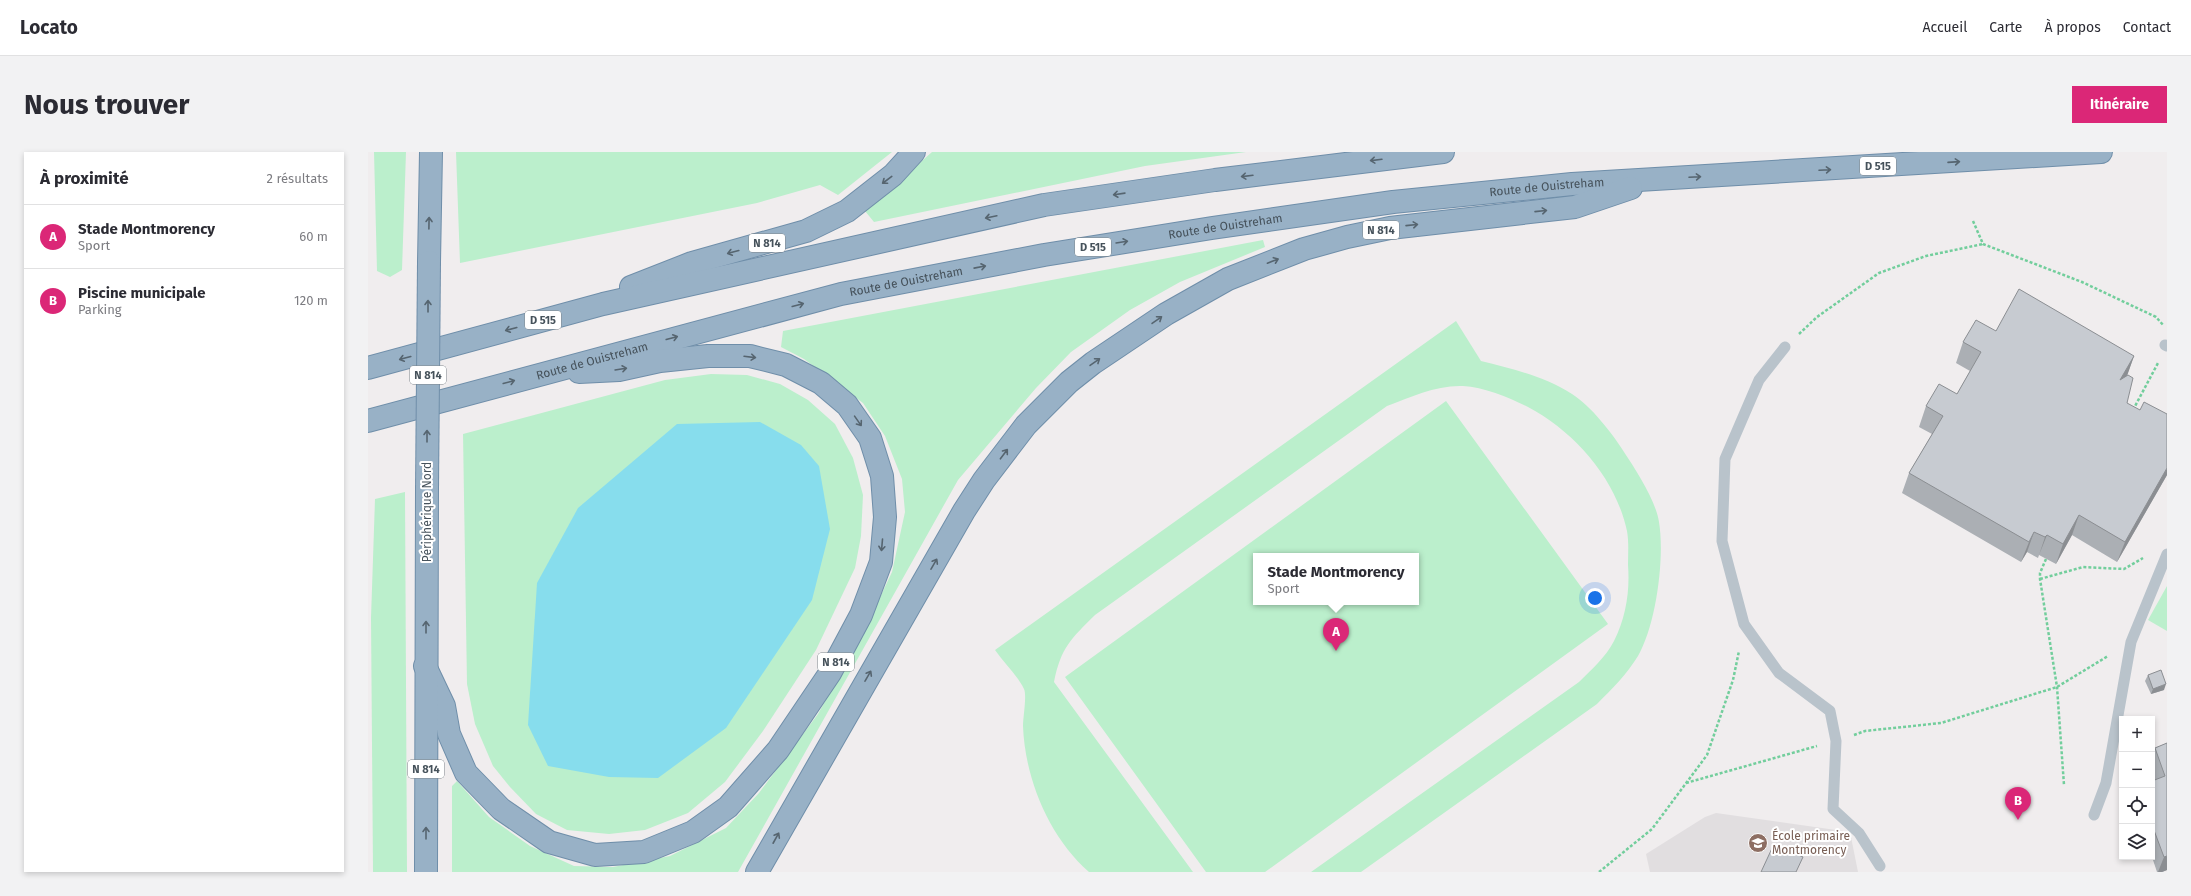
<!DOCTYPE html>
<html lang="fr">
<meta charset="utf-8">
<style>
:root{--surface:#fff;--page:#f2f2f3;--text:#2b2b33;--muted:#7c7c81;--line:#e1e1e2;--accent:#db2777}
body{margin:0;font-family:"Fira Sans",sans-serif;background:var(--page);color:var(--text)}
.controls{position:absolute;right:12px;bottom:12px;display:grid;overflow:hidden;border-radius:0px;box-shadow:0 2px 6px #0003}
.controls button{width:36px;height:36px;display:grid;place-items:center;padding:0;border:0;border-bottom:1px solid var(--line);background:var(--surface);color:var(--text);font:20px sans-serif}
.you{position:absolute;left:1227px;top:446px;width:14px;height:14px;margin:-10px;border:3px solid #fff;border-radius:50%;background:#1a73e8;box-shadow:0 0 0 6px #1a73e833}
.badge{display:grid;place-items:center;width:26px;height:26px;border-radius:50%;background:var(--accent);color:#fff;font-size:13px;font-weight:700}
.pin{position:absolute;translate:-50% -33px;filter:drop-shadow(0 1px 2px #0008)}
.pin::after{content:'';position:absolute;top:21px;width:14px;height:12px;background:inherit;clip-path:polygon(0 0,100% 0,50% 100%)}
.popup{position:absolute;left:885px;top:401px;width:166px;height:52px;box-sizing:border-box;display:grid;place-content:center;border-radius:0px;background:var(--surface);filter:drop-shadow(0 1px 3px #0005);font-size:13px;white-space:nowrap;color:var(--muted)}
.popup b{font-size:15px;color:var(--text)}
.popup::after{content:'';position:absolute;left:50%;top:100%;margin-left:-8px;border:8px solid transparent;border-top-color:var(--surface)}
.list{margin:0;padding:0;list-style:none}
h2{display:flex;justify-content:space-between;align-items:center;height:52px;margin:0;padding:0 16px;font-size:17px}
h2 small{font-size:13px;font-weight:400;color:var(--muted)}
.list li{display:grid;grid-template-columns:26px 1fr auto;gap:12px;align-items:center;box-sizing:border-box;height:64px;padding:0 16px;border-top:1px solid var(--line)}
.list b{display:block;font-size:15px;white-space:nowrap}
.list p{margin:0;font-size:13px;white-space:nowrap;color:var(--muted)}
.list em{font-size:13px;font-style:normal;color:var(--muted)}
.icon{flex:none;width:22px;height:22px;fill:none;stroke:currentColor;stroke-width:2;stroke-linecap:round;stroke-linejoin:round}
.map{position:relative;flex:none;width:1799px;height:720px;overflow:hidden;border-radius:0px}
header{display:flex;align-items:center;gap:24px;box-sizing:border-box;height:56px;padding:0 20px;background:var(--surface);border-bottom:1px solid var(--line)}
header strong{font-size:19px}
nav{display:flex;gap:22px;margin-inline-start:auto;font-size:14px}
.intro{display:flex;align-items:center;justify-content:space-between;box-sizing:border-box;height:96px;padding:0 24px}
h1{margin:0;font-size:28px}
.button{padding:10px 18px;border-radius:0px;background:var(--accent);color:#fff;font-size:14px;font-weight:700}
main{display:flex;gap:24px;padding:0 24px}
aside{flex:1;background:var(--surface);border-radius:0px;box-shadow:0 2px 6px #0003}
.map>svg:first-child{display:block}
.education{fill:#e1dee0}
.green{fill:#bbefcc;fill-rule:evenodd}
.water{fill:#87dded}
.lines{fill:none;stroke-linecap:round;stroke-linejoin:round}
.trunk-casing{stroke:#6f8ea9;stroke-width:24}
.path{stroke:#72ce9c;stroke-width:2.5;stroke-dasharray:3 2;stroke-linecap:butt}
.service{stroke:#b9c3cb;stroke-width:11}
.trunk{stroke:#98b1c6;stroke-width:22}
.trunk-bridge-casing{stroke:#6f8ea9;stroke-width:24;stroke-linecap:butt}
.trunk-bridge{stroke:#98b1c6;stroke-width:22}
.wall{fill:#abafb4}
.shaded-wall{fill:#8b8e92}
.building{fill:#c7cbd1;stroke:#8b8e92}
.oneway{stroke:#566570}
.labels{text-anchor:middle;stroke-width:4;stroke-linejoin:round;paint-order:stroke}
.shield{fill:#fff;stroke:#7e868c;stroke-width:1}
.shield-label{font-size:11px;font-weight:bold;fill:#46525b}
.street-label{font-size:12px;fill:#46525b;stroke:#fff}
.education-label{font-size:12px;fill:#785e54;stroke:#fff;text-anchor:start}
</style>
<header>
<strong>Locato</strong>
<nav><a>Accueil</a><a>Carte</a><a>À propos</a><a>Contact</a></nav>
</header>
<div class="intro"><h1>Nous trouver</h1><a class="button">Itinéraire</a></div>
<main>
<aside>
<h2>À proximité<small>2 résultats</small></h2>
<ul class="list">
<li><span class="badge">A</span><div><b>Stade Montmorency</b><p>Sport</p></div><em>60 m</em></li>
<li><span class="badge">B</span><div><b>Piscine municipale</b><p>Parking</p></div><em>120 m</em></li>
</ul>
</aside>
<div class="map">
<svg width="1799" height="720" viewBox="0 0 1799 720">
<rect width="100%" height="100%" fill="#f0edee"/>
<polygon class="education" points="1348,661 1482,680 1490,720 1282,720 1278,702 1337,665"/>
<g class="green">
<polygon points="6,0 38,0 34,118 22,125 9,119"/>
<polygon points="88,0 524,0 470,43 452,33 389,51 92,111"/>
<polygon points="564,0 878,0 777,14 506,70 497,59"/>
<polygon points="895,88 897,95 812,130 762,158 703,200 668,236 590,328 370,720 84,720 84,634 89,629 121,665 162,694 206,714 245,715 302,704 358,676 391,641 450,562 497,477 524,420 537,360 534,327 517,284 495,251 436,207 413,195 415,179"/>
<path d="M1088,169L1113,209C1144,217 1176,224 1204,242C1223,254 1244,281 1256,300C1268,318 1288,349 1291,370C1297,406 1288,473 1270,504C1259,522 1244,537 1229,552L993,720H943L1211,530C1223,518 1238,505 1246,489C1258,465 1262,439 1260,413C1260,402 1261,390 1259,379C1248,327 1207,280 1160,255C1142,246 1116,235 1095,234C1068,233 1043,245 1019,254L727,463C703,487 693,495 686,530L825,720H721C681,685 657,627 655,574C655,565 659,544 656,537C650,524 636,511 627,498Z"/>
<polygon points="343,222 379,223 412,232 440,248 467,272 485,306 495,343 493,384 487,416 448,498 395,579 357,630 320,661 277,678 241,682 199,678 168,662 142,635 125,614 107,572 99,532 95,282 297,228"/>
<path d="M1078,249L1240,472L897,720H838L697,525ZM888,404H1048V450H888Z"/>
<polygon points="37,340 39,720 5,720 3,466 7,347"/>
<polygon points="1799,434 1799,479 1780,468"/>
</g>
<polygon class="water" points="392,270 433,293 451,314 462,377 444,448 358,576 290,626 241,625 180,614 160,573 169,431 210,356 309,272"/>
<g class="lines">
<defs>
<g id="trunk">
<polyline points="61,110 63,0"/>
<polyline points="263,135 324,111 438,79 479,59 525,23 546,0"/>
<polyline points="0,216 235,152 676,53 847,28 1075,0"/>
<path id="s1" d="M0,269L473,142L676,103L844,76L1025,50L1204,32L1733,0"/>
<polyline points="57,514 76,554 81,582 98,621 133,657 181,690 227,703 276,700 325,680 360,655 410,598 462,521 493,463 513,410 517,365 514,324 502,286 479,253 453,231 418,213 382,204 340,204 292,209 251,218 211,220"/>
<polyline points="58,720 59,337"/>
<polyline points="389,720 596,359 616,328 658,273 701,230 725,211 798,162 860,127 936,97 979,85 1022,76 1207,55 1263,36"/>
</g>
</defs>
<use href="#trunk" class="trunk-casing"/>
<g class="path">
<polyline points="1605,69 1615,92 1714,130 1788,165 1796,174"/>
<polyline points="1431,182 1449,165 1511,121 1558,104 1615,92"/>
<polyline points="1765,258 1790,211"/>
<polyline points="1678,407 1672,421 1672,427 1689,535 1696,633"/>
<polyline points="1672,427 1715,415 1756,417 1775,406"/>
<polyline points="1486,583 1497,579 1573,571 1689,535 1740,504"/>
<polyline points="1318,631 1449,594"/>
<polyline points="1231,720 1284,677 1339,603 1365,528 1371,499"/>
</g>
<g class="service">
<polyline points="1797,193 1799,194"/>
<polyline points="1417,195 1391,228 1357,307 1354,389 1376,472 1411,521 1462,559 1468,589 1465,657 1491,681 1512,714"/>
<polyline points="1726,663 1738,631 1763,490 1799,402"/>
</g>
<use href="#trunk" class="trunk"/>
<defs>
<polyline id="trunk-bridge" points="59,337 61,110"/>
</defs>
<use href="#trunk-bridge" class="trunk-bridge-casing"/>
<use href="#trunk-bridge" class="trunk-bridge"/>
</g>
<g class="wall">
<polygon points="1628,179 1766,204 1759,223 1759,251 1799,323 1749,410 1704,383 1688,412 1671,403 1670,406 1659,400 1653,410 1534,341 1541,321 1564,282 1551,275 1558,254 1589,242 1602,219 1588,211 1595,190"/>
<polygon points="1780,523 1796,538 1783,542 1777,529"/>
<polygon points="1799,591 1799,718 1794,720 1789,720 1784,705 1784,629 1787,628 1784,620 1784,604 1787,596"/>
</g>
<g class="shaded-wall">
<polygon points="1766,204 1759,224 1752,228"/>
<polygon points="1799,316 1799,323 1749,410 1757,390"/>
<polygon points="1711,363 1704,383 1688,412 1695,392"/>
<polygon points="1666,380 1659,400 1653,410 1661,390"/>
<polygon points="1679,383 1671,403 1670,406 1677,385"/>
<polygon points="1798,532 1796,538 1783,542 1785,537"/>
<polygon points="1799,704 1799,718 1794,720 1790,720 1796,705"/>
</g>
<g class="building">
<polygon points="1651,137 1766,204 1752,228 1760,223 1765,226 1759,251 1772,258 1776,250 1799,262 1799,316 1757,390 1711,363 1695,392 1679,383 1677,385 1666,380 1661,390 1541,321 1575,264 1558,254 1571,232 1589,242 1613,200 1595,190 1608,168 1628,179"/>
<polygon points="1793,518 1798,532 1785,537 1780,523"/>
<polygon points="1799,591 1799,704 1796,705 1784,673 1784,629 1797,624 1787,596"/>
<polygon points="1406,692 1435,705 1428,720 1393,720"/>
</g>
<defs><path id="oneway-shaft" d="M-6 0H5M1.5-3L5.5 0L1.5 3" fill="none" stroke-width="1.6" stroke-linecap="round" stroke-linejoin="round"/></defs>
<g class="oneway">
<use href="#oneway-shaft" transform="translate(1008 8) rotate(173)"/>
<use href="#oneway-shaft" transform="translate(1586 10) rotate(-4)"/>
<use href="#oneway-shaft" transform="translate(1457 18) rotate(-3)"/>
<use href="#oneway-shaft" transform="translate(879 24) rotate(173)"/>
<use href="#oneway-shaft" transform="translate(1327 25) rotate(-3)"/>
<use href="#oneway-shaft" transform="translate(519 28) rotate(143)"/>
<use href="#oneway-shaft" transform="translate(751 42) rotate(172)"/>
<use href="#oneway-shaft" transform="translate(1173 59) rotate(-6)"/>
<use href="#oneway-shaft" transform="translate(623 65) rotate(168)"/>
<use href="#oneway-shaft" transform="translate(61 71) rotate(-89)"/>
<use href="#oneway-shaft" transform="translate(1044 73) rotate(-6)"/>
<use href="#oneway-shaft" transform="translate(754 90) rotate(-9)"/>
<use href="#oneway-shaft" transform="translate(365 100) rotate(165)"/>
<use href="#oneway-shaft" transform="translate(905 109) rotate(-21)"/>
<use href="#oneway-shaft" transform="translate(612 115) rotate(-11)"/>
<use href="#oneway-shaft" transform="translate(430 153) rotate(-15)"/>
<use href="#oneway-shaft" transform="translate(60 154) rotate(-90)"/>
<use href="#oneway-shaft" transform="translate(789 168) rotate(-35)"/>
<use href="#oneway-shaft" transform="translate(143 177) rotate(165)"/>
<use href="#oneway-shaft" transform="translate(304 186) rotate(-15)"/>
<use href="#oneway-shaft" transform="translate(382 205) rotate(7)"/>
<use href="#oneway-shaft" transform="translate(37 206) rotate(165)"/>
<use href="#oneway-shaft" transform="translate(727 210) rotate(-35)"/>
<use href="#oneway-shaft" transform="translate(253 217) rotate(-9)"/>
<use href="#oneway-shaft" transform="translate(141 230) rotate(-15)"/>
<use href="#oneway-shaft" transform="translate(490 269) rotate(55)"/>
<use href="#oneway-shaft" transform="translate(59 284) rotate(-90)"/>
<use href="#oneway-shaft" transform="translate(636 302) rotate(-53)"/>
<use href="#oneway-shaft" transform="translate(514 393) rotate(95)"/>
<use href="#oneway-shaft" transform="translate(566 412) rotate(-60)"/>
<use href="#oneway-shaft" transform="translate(58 475) rotate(-90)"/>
<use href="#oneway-shaft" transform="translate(500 524) rotate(-60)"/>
<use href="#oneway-shaft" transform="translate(58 681) rotate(-90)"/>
<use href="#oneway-shaft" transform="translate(408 686) rotate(-61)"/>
</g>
<defs>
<symbol id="school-disc" viewBox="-11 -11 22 22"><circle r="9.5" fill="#8d6e63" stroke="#fff"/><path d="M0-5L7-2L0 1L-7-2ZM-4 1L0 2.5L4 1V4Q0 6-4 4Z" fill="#fff"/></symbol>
</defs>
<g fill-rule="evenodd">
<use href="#school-disc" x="1379" y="680" width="22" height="22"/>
</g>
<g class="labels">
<g class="shield">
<rect x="1492" y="5" width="36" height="18" rx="3"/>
<rect x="995" y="69" width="36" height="18" rx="3"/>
<rect x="381" y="82" width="36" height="18" rx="3"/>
<rect x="707" y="86" width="36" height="18" rx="3"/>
<rect x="157" y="159" width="36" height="18" rx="3"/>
<rect x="42" y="214" width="36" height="18" rx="3"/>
<rect x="450" y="501" width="36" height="18" rx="3"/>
<rect x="40" y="608" width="36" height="18" rx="3"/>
</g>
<g class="shield-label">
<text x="1510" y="18">D 515</text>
<text x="1013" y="82">N 814</text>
<text x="399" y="95">N 814</text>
<text x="725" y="99">D 515</text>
<text x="175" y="172">D 515</text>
<text x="60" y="227">N 814</text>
<text x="468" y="514">N 814</text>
<text x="58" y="621">N 814</text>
</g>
<g class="street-label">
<text dy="4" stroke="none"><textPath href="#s1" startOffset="1204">Route de Ouistreham</textPath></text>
<text dy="4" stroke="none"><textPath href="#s1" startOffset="880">Route de Ouistreham</textPath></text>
<text dy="4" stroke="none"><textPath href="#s1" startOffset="556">Route de Ouistreham</textPath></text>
<text dy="4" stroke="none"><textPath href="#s1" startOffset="232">Route de Ouistreham</textPath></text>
<text transform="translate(59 360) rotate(-90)" y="4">Périphérique Nord</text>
</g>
<g class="education-label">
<text x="1404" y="688">École primaire<tspan x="1404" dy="14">Montmorency</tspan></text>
</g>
</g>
</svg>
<div class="controls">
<button>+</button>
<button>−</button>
<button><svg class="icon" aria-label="locate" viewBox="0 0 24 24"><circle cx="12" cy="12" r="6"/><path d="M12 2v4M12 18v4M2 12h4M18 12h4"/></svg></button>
<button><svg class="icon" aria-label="layers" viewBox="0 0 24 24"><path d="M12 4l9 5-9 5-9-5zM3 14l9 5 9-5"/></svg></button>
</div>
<div class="you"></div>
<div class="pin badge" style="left:968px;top:499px">A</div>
<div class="popup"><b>Stade Montmorency</b>Sport</div>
<div class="pin badge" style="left:1650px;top:668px">B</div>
</div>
</main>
